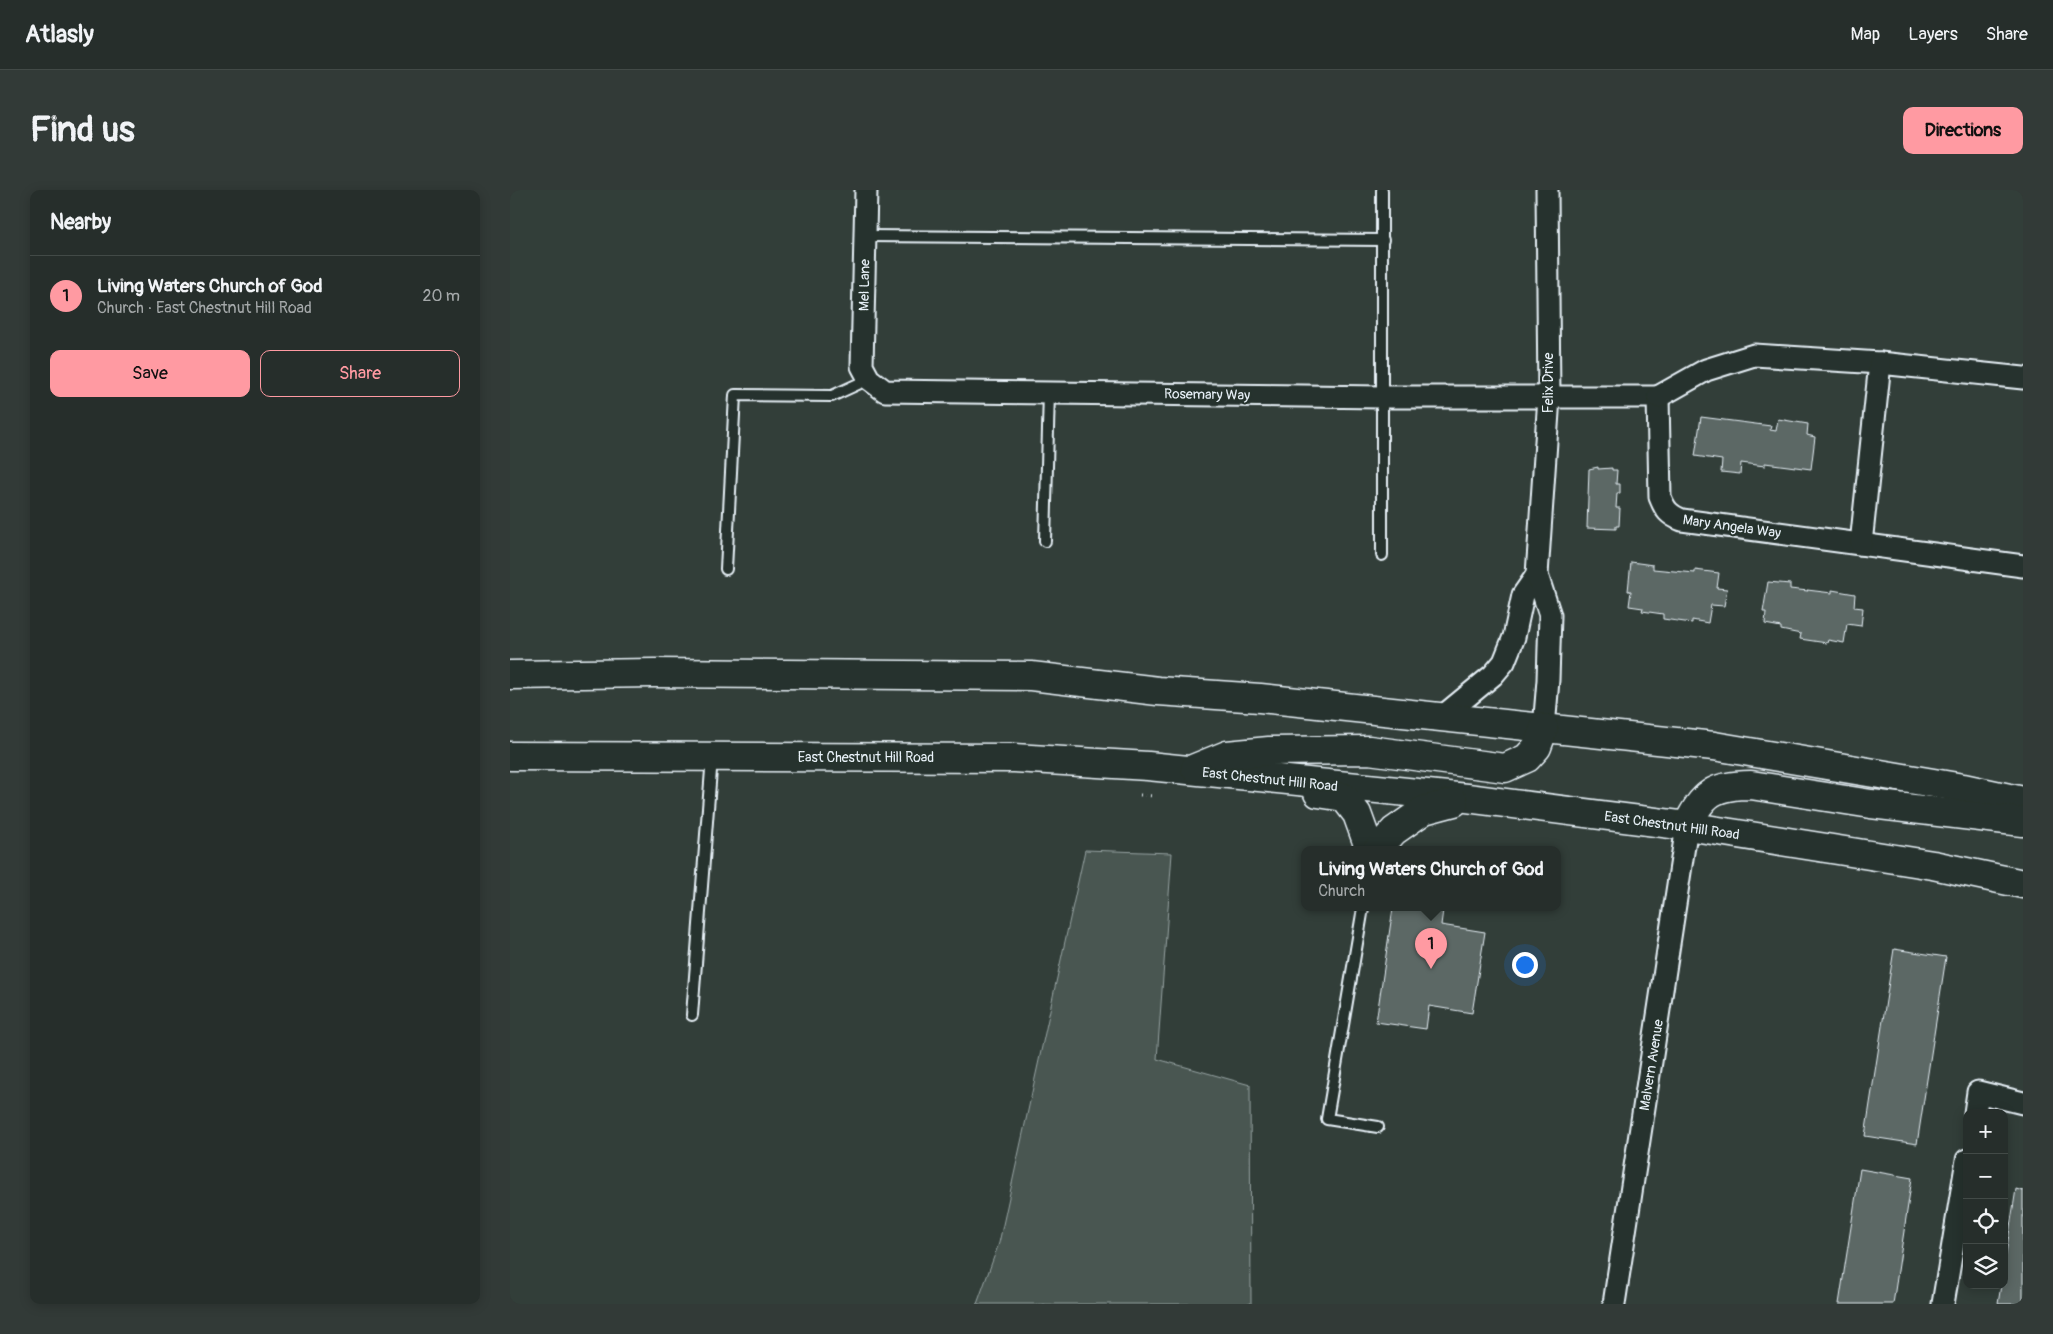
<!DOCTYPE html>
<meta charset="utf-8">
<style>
:root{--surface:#262e2b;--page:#323a37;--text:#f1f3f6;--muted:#a4a8a9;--line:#424a47;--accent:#ff9aa2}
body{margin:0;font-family:Pangolin,sans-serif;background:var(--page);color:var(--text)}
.controls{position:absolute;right:15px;bottom:15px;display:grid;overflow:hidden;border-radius:10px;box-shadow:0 2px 12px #0003}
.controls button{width:45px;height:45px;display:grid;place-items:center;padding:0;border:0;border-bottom:1px solid var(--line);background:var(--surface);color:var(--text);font:25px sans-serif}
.you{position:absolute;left:1014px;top:774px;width:18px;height:18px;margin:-12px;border:4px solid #fff;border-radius:50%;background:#1a73e8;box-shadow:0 0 0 8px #1a73e833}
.badge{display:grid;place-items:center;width:32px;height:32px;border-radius:50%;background:var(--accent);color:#111;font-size:16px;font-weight:700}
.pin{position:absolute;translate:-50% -41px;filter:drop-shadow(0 1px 2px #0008)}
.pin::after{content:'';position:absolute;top:26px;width:18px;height:15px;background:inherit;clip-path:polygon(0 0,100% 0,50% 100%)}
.popup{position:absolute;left:791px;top:656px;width:260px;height:65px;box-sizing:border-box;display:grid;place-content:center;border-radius:10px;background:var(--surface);filter:drop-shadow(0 1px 4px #0005);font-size:16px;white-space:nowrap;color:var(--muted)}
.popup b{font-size:19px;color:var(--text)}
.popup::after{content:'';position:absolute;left:50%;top:100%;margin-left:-10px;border:10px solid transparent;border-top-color:var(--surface)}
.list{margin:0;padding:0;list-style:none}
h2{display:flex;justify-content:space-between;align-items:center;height:65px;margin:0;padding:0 20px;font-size:21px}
h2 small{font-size:16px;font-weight:400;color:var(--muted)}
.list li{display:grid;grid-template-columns:32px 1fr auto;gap:15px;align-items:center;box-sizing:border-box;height:80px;padding:0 20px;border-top:1px solid var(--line)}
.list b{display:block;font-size:19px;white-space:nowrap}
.list p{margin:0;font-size:16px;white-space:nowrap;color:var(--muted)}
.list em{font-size:16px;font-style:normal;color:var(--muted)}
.actions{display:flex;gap:10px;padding:15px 20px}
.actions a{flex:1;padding:11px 0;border:1px solid var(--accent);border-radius:10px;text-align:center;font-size:18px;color:var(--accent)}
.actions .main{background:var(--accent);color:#111}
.icon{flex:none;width:28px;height:28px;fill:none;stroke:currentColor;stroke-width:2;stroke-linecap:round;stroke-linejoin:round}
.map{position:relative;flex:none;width:1513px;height:1114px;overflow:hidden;border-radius:10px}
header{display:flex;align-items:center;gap:30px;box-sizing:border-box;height:70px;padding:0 25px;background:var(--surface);border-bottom:1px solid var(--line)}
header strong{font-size:24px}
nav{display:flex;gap:28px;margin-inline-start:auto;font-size:18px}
.intro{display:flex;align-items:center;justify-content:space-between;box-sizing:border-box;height:120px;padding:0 30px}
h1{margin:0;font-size:35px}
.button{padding:12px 22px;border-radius:10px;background:var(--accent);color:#111;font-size:18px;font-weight:700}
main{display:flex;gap:30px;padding:0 30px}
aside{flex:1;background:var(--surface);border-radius:10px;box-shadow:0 2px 12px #0003}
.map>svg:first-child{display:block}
.green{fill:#495651;stroke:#98a4a4}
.building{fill:#5c6865;stroke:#e8f1f8}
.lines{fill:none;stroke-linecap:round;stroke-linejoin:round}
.service-casing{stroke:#e8f1f8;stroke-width:14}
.minor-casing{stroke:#e8f1f8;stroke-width:25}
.primary-casing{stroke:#e8f1f8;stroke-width:31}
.path{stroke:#e8f1f8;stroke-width:3;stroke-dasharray:1 4;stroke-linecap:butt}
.service{stroke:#26332d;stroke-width:10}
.minor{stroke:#26332d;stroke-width:21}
.primary{stroke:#26332d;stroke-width:28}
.labels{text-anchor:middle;stroke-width:4;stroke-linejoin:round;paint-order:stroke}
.street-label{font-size:14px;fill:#e8f1f8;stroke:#26332d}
</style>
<header>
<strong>Atlasly</strong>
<nav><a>Map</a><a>Layers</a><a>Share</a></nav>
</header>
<div class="intro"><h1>Find us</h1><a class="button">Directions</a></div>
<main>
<aside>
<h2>Nearby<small></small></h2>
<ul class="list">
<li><span class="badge">1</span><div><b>Living Waters Church of God</b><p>Church · East Chestnut Hill Road</p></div><em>20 m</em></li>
</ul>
<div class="actions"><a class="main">Save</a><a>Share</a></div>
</aside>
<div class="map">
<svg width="1513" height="1114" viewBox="0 0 1513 1114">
<rect width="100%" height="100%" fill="#323e39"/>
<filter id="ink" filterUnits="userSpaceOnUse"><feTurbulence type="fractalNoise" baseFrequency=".02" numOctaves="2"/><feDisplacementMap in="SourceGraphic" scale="10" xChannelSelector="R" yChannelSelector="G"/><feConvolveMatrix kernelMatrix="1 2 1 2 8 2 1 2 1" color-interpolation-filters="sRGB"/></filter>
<g filter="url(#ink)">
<polygon class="green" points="575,660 662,663 647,869 740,895 741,1114 467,1114 489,1053"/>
<g class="building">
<polygon points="1191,227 1261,236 1260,240 1266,241 1268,229 1298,234 1297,245 1305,247 1301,279 1255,273 1255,276 1231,273 1230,284 1211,282 1212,270 1185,266"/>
<polygon points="1088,277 1088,279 1102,278 1102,280 1107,280 1106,294 1110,294 1110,303 1107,303 1106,318 1110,318 1109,336 1106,336 1106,339 1077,338 1079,279"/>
<polygon points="1121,372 1143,375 1143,379 1185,383 1185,380 1209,383 1207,398 1217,399 1214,416 1201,415 1198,433 1182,430 1182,433 1153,429 1153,424 1132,421 1133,418 1119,416 1121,401 1118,401"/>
<polygon points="1258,392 1280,394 1280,399 1298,401 1297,400 1322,403 1322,400 1345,404 1344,417 1353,418 1351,436 1337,434 1334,453 1318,450 1317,453 1290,449 1291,444 1271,440 1271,437 1255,434 1256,422 1253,422"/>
<polygon points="883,718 917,718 933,720 931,735 975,742 962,823 919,816 916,839 866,832"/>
<polygon points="1384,759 1436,767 1407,954 1355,946"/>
<polygon points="1350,979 1402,988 1383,1114 1329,1114"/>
<polygon points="1506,999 1513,1001 1513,1114 1488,1114 1491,1095 1494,1095 1494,1076"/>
</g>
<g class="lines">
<defs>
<g id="service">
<polyline points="356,46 873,50"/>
<polyline points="535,351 539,202"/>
<polyline points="872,365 872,0"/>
<polyline points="216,379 225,205 322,206 359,189"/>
<polyline points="853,718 817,929 868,937"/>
<polyline points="182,825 202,567"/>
</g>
<g id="minor">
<polyline points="356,0 352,176 359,189 375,201 872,207 1148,207"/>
<path d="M1148,207L1150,307C1155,320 1159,325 1172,330L1513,376"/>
<polyline points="1148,207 1196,180 1244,165 1370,173 1513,188"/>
<polyline points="1351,354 1370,173"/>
<polyline points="932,527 983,485 994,472 1004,447 1013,405 1027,385"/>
<polyline points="1034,538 1038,490 1040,425 1027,385 1039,207 1037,0"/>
<polyline points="1465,923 1468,902 1513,913"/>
<polyline points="1104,1114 1177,636"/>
<polyline points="1433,1114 1457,970"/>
</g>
<g id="primary">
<polyline points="0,485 144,483 521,486 648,501 750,508 1204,556 1453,598 1513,611"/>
<polyline points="0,566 504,568 638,576 957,608 1177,636 1423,675 1513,694"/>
<polyline points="685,578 717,565 759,561 859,560 995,578 1017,568 1027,557 1034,538"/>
<polyline points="808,603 834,607 847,624 860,660"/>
<path d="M1177,636C1193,603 1204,595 1241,595L1361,614L1513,632"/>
<polyline points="867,660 884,641 914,620 944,612"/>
</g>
</defs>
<use href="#service" class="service-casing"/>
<use href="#minor" class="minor-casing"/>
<use href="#primary" class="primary-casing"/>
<polyline class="path" points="630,605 643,606"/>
<use href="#service" class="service"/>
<use href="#minor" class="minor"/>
<use href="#primary" class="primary"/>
</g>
</g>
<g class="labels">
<g class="street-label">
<text transform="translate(354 95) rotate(-89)" y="5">Mel Lane</text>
<text transform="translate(1038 193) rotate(-90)" y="5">Felix Drive</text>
<text transform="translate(697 204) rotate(1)" y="5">Rosemary Way</text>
<text transform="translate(1222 336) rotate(8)" y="5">Mary Angela Way</text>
<text x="356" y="572">East Chestnut Hill Road</text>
<text transform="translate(760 589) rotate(6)" y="5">East Chestnut Hill Road</text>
<text transform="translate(1162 635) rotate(8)" y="5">East Chestnut Hill Road</text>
<text transform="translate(1141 875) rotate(-81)" y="5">Malvern Avenue</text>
</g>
</g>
</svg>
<div class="controls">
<button>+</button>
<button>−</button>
<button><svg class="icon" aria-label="locate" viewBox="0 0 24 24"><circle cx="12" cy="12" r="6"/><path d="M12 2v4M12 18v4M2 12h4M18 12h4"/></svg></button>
<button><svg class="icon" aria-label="layers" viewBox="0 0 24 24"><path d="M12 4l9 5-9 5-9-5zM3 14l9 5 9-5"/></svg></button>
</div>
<div class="you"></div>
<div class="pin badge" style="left:921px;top:779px">1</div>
<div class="popup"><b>Living Waters Church of God</b>Church</div>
</div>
</main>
